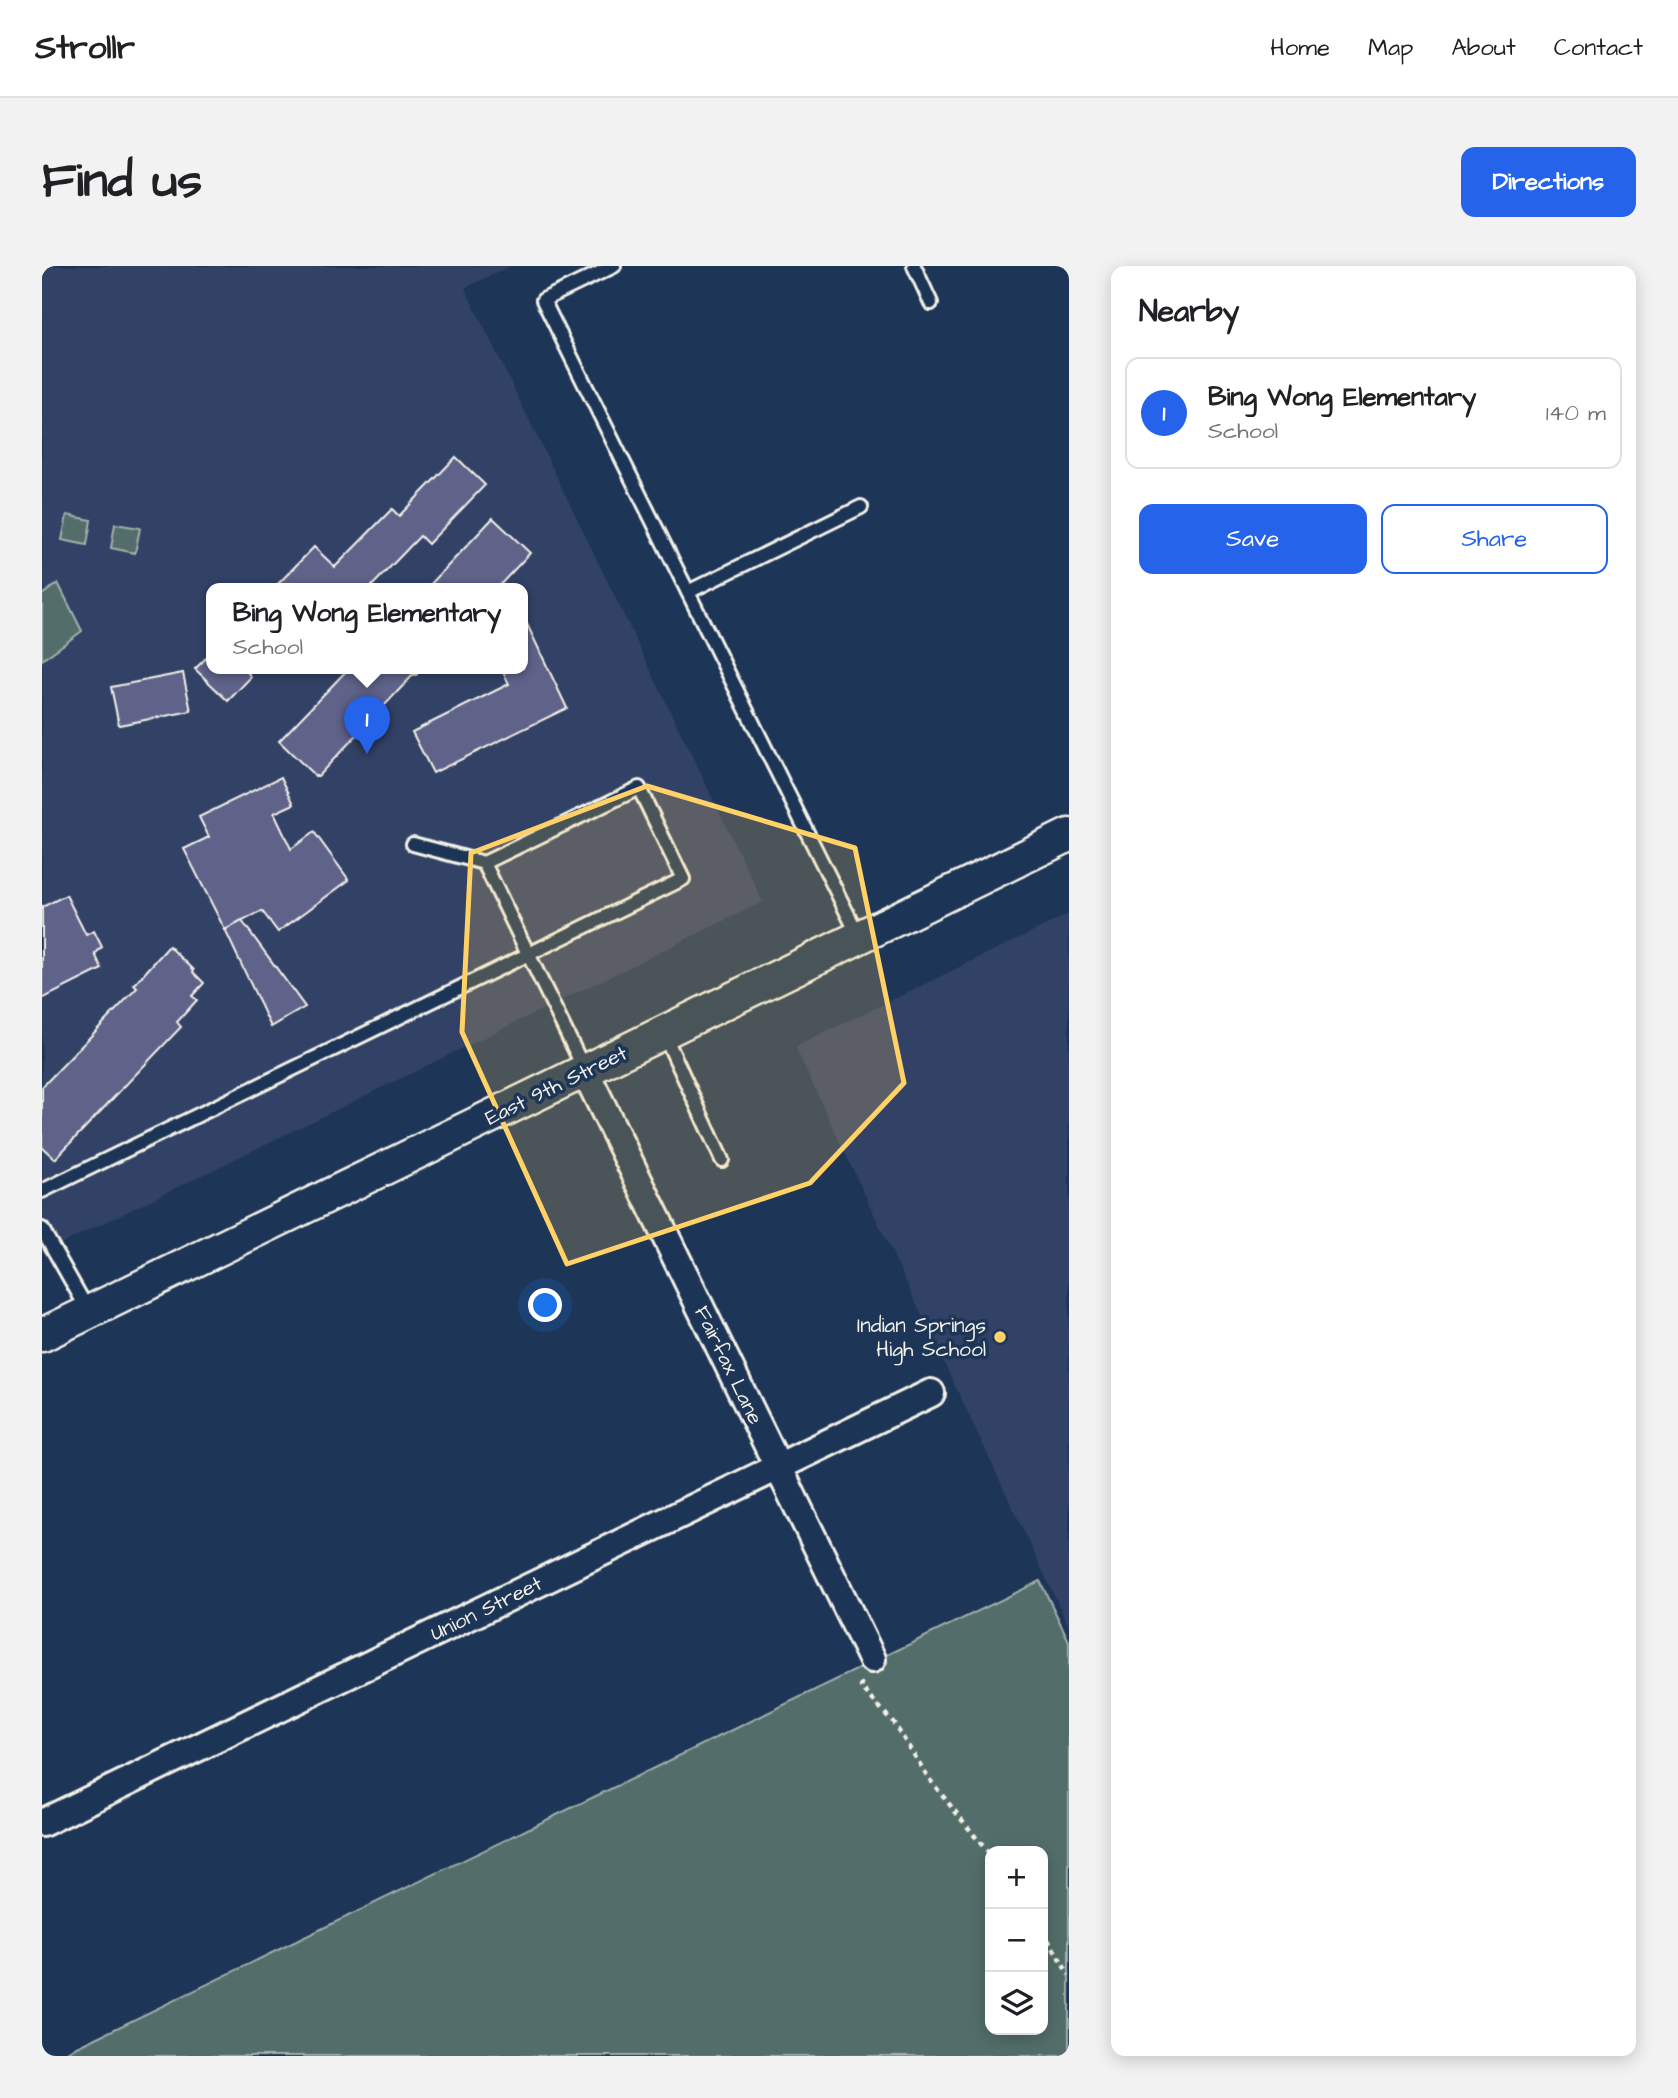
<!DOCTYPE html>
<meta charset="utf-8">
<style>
:root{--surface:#fff;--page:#f2f2f2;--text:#202124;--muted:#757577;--line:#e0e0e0;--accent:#2563eb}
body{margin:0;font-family:"Architects Daughter",sans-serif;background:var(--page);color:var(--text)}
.controls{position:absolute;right:21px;bottom:21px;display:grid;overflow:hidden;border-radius:14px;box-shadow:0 4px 18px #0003}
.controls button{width:63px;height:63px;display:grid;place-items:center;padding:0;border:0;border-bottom:2px solid var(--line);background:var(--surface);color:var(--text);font:35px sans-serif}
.you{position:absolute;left:504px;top:1040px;width:24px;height:24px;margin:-18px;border:5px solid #fff;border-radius:50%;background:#1a73e8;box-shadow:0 0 0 10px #1a73e833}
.badge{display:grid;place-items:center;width:46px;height:46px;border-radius:50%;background:var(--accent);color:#fff;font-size:23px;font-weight:700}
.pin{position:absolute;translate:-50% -58px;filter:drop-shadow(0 2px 4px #0008)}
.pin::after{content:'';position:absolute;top:37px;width:24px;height:21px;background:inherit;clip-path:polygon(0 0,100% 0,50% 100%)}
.popup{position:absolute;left:164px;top:317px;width:322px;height:91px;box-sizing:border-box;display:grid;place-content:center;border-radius:14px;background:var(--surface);filter:drop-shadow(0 2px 5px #0005);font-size:23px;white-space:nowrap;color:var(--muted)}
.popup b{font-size:26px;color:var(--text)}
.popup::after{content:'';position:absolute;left:50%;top:100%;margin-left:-14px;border:14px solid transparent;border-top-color:var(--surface)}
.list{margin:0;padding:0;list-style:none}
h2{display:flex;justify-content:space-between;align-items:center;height:91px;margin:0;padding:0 28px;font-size:30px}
h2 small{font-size:23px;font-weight:400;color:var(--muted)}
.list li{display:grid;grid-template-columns:46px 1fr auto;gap:21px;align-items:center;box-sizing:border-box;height:112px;margin:0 14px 14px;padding:0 14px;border:2px solid var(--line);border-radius:14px}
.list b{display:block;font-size:26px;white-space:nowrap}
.list p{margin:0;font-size:23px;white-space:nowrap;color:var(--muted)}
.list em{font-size:23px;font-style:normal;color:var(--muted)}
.actions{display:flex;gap:14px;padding:21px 28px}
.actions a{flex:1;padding:16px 0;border:2px solid var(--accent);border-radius:14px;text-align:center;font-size:24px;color:var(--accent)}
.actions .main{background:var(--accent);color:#fff}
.icon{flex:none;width:38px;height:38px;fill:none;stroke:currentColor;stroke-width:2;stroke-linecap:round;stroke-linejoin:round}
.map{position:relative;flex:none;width:1027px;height:1790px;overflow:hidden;border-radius:14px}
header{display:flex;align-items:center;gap:42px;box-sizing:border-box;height:98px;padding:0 35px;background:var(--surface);border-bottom:2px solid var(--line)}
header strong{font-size:33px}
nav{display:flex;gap:38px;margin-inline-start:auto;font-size:24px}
.intro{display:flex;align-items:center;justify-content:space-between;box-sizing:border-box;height:168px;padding:0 42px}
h1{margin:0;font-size:49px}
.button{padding:18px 32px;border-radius:14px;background:var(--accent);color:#fff;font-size:24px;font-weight:700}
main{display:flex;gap:42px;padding:0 42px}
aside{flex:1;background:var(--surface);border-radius:14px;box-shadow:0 4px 18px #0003}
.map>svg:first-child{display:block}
.built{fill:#314366;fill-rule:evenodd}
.green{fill:#536e6b;stroke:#a4b0aa;stroke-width:2;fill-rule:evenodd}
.building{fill:#5f648a;stroke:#f4f1e8;stroke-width:2}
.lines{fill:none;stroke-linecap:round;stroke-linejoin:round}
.service-casing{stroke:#f4f1e8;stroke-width:18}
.minor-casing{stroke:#f4f1e8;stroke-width:32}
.tertiary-casing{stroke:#f4f1e8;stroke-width:37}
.path{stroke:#f4f1e8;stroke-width:4.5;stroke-dasharray:5 5;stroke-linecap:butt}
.service{stroke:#1d3557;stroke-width:12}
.minor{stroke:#1d3557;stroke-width:26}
.tertiary{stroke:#1d3557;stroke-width:32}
.marked{fill:#ffd166;fill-opacity:0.2;stroke:#ffd166;stroke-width:5;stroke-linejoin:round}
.poi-dot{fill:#ffd166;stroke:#1d3557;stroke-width:2.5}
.labels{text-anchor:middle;stroke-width:7;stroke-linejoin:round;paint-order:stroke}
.street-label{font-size:21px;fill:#f4f1e8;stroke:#1d3557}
.poi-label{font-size:21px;fill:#f4f1e8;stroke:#1d3557;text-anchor:end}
</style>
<header>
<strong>Strollr</strong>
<nav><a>Home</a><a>Map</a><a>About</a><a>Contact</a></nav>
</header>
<div class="intro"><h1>Find us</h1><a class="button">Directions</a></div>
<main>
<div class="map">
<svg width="1027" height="1790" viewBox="0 0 1027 1790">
<rect width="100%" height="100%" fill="#1d3557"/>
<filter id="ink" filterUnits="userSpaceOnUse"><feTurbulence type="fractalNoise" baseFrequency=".0143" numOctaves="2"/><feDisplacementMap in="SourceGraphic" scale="14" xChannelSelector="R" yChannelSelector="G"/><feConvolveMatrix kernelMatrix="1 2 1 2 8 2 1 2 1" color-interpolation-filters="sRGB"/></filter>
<g filter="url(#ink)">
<g class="built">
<path d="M0,0H468L423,22L721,636L0,987ZM169,322H481V402H169Z"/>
<polygon points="1027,648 1027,1361 753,781"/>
</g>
<g class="green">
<polygon points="25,249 49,254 45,279 20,274"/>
<polygon points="73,258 98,262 93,287 69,282"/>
<polygon points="16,317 40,365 0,394 0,329"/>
<path d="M998,1315L1027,1375V1790H17ZM948,1585H1001V1764H948Z"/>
</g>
<g class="building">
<polygon points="414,191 443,219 386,278 378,270 328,322 232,322 272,281 293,301 350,243 357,250"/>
<polygon points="451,252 488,287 455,322 385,322"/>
<polygon points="483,354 525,442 391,507 370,466 467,418 459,402 481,402"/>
<polygon points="169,387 169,402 211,402 206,407 209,411 186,435 153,403"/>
<polygon points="307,402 381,402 374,409 372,408 276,510 273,510 237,475"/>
<polygon points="141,407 149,445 77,459 69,421"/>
<polygon points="239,511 252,538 232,547 249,583 272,566 307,614 236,666 220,645 183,664 142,583 167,571 157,551"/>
<polygon points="24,629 44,669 52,665 60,681 53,688 60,703 0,733 0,641"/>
<polygon points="200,655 263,741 229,761 183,664"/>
<polygon points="127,680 152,704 151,706 162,717 150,730 155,734 135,756 139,761 13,893 0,881 0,821 95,722 92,719"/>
</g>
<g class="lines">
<defs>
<g id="service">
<polyline points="572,0 501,34 817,671"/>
<polyline points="872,0 889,37"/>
<polyline points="646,326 819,241"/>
<polyline points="442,597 543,805"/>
<polyline points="622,768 680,894"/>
<polyline points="0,925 641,613 597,522 442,597 371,578"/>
<polyline points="0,963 47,1046"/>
</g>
<g id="minor">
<polyline points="543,805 830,1393"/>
<polyline points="0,1557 889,1127"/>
</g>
<polyline id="tertiary" points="0,1069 1027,569"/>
</defs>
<use href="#service" class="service-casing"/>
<use href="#minor" class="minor-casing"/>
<use href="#tertiary" class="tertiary-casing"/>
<g class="path">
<polyline points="821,1417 819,1421 851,1456 888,1514 948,1589"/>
<polyline points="1001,1665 1027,1709"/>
</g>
<use href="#service" class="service"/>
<use href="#minor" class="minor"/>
<use href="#tertiary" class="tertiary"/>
</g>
</g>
<path class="marked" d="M605,520L813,582L862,817L768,917L525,998L420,766L429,587Z"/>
<circle class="poi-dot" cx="958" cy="1071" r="7"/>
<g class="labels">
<g class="street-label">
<text transform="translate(514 819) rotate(-26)" y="7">East 9th Street</text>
<text transform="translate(687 1099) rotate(64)" y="7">Fairfax Lane</text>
<text transform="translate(444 1342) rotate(-26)" y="7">Union Street</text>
</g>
<g class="poi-label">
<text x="944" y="1066">Indian Springs<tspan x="944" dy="24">High School</tspan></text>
</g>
</g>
</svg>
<div class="controls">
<button>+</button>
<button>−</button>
<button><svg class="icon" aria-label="layers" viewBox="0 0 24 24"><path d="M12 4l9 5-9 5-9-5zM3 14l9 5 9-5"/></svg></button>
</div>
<div class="you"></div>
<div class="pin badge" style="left:325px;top:488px">1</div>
<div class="popup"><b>Bing Wong Elementary</b>School</div>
</div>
<aside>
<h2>Nearby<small></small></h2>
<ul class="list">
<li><span class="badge">1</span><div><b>Bing Wong Elementary</b><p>School</p></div><em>140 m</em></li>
</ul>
<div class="actions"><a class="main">Save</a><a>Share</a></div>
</aside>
</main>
